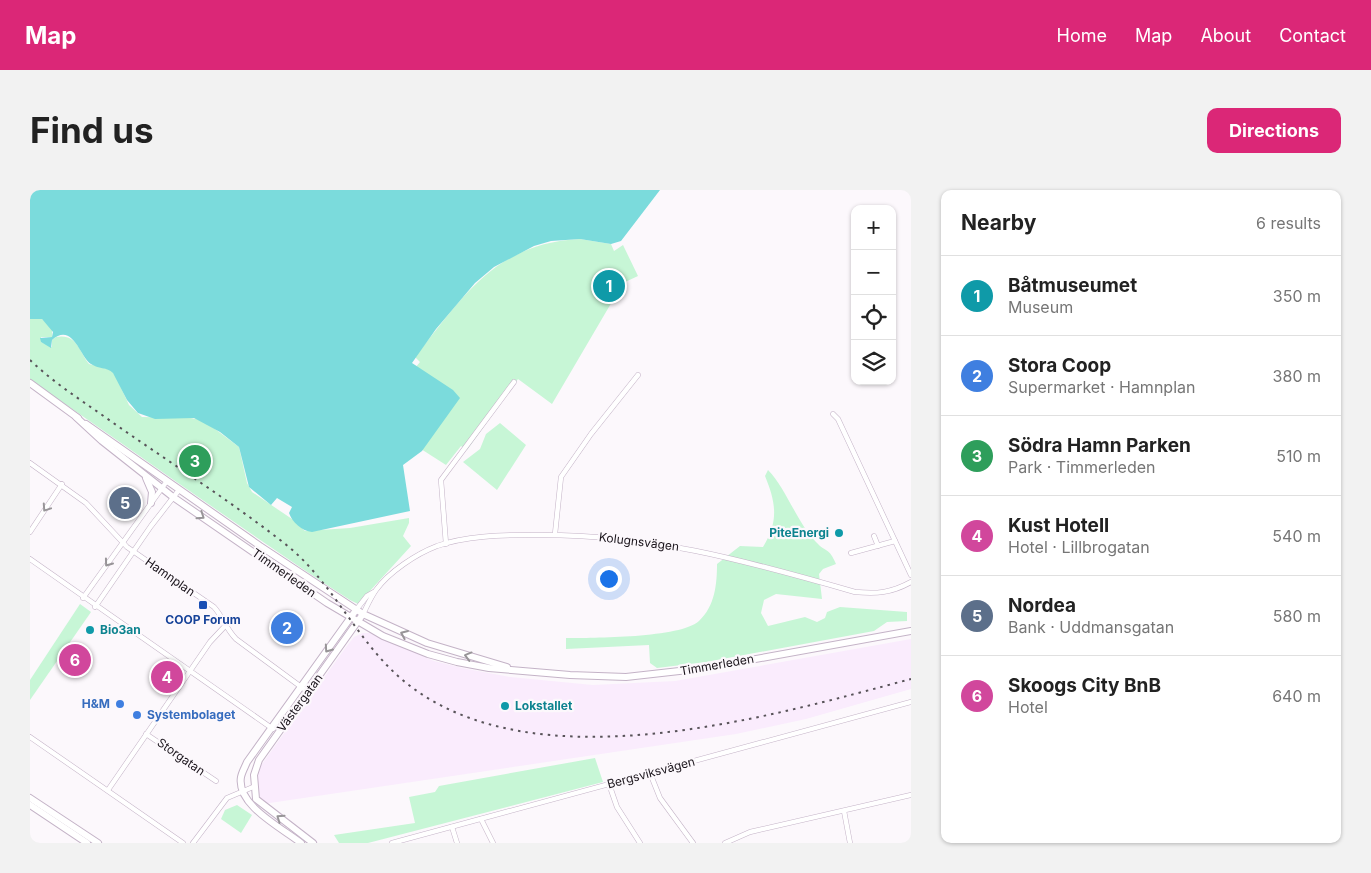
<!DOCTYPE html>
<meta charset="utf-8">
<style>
:root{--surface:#fff;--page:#f2f2f2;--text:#222;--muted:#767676;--line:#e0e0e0;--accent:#db2777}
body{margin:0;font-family:Inter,sans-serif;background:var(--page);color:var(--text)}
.controls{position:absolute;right:15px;top:15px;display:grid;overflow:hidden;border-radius:10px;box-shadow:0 1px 4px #0004}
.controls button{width:45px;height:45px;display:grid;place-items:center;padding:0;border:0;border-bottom:1px solid var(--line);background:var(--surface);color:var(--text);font:25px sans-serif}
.you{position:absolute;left:578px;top:388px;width:18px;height:18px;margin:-12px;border:4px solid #fff;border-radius:50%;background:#1a73e8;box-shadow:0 0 0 8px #1a73e833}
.badge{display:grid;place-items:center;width:32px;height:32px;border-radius:50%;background:var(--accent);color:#fff;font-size:16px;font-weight:700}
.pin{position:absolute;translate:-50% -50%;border:2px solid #fff;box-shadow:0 1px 5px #0006}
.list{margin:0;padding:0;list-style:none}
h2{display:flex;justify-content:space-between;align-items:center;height:65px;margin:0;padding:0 20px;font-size:21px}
h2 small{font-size:16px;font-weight:400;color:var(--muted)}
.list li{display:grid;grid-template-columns:32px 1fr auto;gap:15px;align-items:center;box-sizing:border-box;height:80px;padding:0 20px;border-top:1px solid var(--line)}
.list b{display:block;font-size:19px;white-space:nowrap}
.list p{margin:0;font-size:16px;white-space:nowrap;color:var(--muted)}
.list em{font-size:16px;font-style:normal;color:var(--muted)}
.icon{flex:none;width:28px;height:28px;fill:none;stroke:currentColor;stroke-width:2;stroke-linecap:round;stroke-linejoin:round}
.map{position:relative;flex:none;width:881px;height:653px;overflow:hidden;border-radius:10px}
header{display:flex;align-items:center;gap:30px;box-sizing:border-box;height:70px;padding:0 25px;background:var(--accent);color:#fff}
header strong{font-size:24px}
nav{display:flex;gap:28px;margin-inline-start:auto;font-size:18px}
.intro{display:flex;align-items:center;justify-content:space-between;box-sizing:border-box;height:120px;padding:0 30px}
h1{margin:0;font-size:35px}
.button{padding:12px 22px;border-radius:10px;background:var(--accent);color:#fff;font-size:18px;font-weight:700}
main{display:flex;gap:30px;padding:0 30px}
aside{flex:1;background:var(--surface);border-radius:10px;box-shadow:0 1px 4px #0004}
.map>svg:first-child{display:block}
.built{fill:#faecfd}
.green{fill:#c7f6d6}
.water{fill:#7bdbdc}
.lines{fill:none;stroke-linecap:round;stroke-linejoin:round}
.street-casing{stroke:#c4b3c7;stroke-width:5.5}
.secondary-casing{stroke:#c4b3c7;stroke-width:8}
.street{stroke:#fff;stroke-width:4.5}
.secondary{stroke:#fff;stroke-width:6}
.rail{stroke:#585359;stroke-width:2;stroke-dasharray:2.5 5;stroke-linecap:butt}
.oneway{stroke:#989598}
.culture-dot{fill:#0f9aa8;stroke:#fcf8fc;stroke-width:2}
.transit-dot{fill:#1a4fb4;stroke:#fcf8fc;stroke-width:2}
.shop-dot{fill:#3f7fe0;stroke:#fcf8fc;stroke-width:2}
.labels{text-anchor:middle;stroke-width:4.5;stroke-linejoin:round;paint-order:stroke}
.culture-label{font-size:12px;font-weight:bold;fill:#0d838f;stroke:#fcf8fc;text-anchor:start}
.street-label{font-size:12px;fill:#19131a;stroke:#fcf8fc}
.transit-label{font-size:12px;font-weight:bold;fill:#164399;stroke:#fcf8fc}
.shop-label{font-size:12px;font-weight:bold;fill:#366cbe;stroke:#fcf8fc;text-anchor:end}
</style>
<header>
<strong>Map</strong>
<nav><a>Home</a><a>Map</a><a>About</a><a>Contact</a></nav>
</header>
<div class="intro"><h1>Find us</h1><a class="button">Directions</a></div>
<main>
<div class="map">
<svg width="881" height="653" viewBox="0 0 881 653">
<rect width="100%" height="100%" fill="#fcf8fc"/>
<polygon class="built" points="333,443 340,443 404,471 432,478 480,487 563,495 645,491 881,449 881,499 776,529 706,544 233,614 229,605 226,584 232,574 316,457 324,447"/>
<g class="green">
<path d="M550,49L581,54L584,61L593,55L608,86L593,93L522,214L488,189L437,260L431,256L416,275L391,259L385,178L390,172L385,167C433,107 465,53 550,49Z"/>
<path d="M0,129H12L22,138V147H11V152L22,157V150L26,147C47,143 49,161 59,174L81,180L85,185L99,215L112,227L161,228L171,230L185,239L209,257L217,293L222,302L262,329L275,341L320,338L379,328V333L373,346L381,356L328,414L320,410C211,339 107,263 0,190Z"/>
<polygon points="470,233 496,255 467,300 433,272 450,259 456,244"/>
<path d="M738,280C756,298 766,331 786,352C796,363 799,357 806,374L793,379L789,384L792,409L746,404L734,410L731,423L738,436L775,427L787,432L795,428L797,422L810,417L877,422V431L857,432L844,441L676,472L627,478L620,473L619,455L536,459V448C562,448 651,448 669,431C685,416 687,394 687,374L710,356L733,357C749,331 746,313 735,286Z"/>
<polygon points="50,414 61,422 0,510 0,490"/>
<polygon points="565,568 573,592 338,653 309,653 304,645 385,633 379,607 405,602 409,596"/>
<polygon points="207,615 222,625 211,643 191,629 195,620"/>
</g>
<path class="water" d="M0,0H630L591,51L581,54L550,49L521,51L504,56L464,77L445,93L406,139L382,173L423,200L430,208L392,261L373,275L380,321L282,342C272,341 262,332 259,323L262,317L247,308L241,315L219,297L209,257L190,242L164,228L125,229L108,223L97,210L83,183C77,177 68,179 61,174C51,169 43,131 22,150L21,158L11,152L10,148L22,147L23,142L12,129H0Z"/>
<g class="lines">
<defs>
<g id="street">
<polyline points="803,224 808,229 881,385"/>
<path d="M0,273L56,313L97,357L184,417C193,427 196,439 206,449L278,502"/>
<polyline points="0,342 32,294"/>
<polyline points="525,344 531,287 561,244 608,185"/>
<polyline points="844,346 848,356"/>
<polyline points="416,354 411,290 484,192"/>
<polyline points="821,363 865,351"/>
<polyline points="0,369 243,539"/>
<polyline points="53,408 137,291"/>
<polyline points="65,417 121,336 149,300"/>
<polyline points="326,420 337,406 344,402"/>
<path d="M333,424C337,416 341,407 346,400C359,382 386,364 407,356C436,346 470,345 501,345C617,343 714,370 825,402C847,404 861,403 881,392"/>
<polyline points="116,544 186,591"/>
<polyline points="0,547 153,653"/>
<polyline points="620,583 630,608 663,653"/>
<polyline points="579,594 587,617 610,653"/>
<polyline points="78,600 180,452 195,436"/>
<polyline points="814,621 820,653"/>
<polyline points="451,629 463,653"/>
<polyline points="422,637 427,653"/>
<polyline points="163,653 197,608 223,597"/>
<polyline points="362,653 881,512"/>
<polyline points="695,653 720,642 881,605"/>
</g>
<g id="secondary">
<polyline points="0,193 48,228"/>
<polyline points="46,227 72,251 143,307 297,413 353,446 398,464 427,472 459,478 540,485 596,487 676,478 881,441"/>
<polyline points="56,234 230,356 333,424 397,453 477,477"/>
<polyline points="116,288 122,302 121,313"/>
<polyline points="0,608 68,653"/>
<polyline points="0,615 57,653"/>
<path d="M271,653C252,638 206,615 211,587C212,582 215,577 217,572L326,420"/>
<polyline points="283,653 226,609 224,585 229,570 333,424"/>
</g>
</defs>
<use href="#street" class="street-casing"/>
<use href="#secondary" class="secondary-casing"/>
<use href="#street" class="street"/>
<use href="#secondary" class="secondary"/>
<path class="rail" d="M0,170C25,194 54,212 82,232C139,272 199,310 254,353C303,391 327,453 375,492C503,596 738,527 881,489"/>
</g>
<defs><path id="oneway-chevron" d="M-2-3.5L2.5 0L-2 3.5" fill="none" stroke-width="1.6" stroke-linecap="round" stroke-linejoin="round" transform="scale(1.25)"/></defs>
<g class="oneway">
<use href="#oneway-chevron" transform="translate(16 318) rotate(124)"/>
<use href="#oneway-chevron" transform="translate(171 326) rotate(34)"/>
<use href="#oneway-chevron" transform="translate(78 373) rotate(126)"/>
<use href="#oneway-chevron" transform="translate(374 444) rotate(-157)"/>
<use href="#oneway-chevron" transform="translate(298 459) rotate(125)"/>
<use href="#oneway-chevron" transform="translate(438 466) rotate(-165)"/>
<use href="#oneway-chevron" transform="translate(250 628) rotate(-145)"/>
</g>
<g class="culture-dot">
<circle cx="809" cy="343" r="5"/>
<circle cx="60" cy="440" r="5"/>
<circle cx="475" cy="516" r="5"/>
</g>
<rect class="transit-dot" x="168" y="410" width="10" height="10" rx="2.5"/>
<g class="shop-dot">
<circle cx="90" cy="514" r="5"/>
<circle cx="107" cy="525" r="5"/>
</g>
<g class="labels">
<g class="culture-label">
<text x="799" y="347" text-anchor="end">PiteEnergi</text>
<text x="70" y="444">Bio3an</text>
<text x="485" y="520">Lokstallet</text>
</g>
<g class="street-label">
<text transform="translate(609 352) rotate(7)" y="4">Kolugnsvägen</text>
<text transform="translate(254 383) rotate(35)" y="4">Timmerleden</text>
<text transform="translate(140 387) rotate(35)" y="4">Hamnplan</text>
<text transform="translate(687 475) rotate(-10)" y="4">Timmerleden</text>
<text transform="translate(270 513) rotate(-54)" y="4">Västergatan</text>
<text transform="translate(151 567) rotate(35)" y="4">Storgatan</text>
<text transform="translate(621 583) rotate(-15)" y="4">Bergsviksvägen</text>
</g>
<g class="transit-label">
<text x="173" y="434">COOP Forum</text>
</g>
<g class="shop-label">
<text x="80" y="518">H&amp;M</text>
<text x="117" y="529" text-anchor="start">Systembolaget</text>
</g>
</g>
</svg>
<div class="controls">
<button>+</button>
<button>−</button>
<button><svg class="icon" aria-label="locate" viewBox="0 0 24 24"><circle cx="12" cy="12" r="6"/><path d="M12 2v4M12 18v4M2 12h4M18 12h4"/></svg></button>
<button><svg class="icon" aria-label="layers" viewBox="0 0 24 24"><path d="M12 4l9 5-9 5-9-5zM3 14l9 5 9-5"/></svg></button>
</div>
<div class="you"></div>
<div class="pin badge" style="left:579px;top:96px;background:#0f9aa8">1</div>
<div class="pin badge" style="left:257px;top:438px;background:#3f7fe0">2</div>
<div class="pin badge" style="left:165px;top:271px;background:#2e9e5b">3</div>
<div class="pin badge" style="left:137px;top:487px;background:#d1479c">4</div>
<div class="pin badge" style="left:95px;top:313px;background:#5c6f8a">5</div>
<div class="pin badge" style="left:45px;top:470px;background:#d1479c">6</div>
</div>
<aside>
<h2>Nearby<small>6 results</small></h2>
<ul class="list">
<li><span class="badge" style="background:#0f9aa8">1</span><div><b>Båtmuseumet</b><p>Museum</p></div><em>350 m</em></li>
<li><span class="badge" style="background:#3f7fe0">2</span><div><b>Stora Coop</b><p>Supermarket · Hamnplan</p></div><em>380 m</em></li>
<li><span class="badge" style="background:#2e9e5b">3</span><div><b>Södra Hamn Parken</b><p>Park · Timmerleden</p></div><em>510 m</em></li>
<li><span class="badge" style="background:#d1479c">4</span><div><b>Kust Hotell</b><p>Hotel · Lillbrogatan</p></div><em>540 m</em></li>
<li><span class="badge" style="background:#5c6f8a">5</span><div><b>Nordea</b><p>Bank · Uddmansgatan</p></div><em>580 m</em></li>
<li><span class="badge" style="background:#d1479c">6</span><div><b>Skoogs City BnB</b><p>Hotel</p></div><em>640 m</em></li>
</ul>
</aside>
</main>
